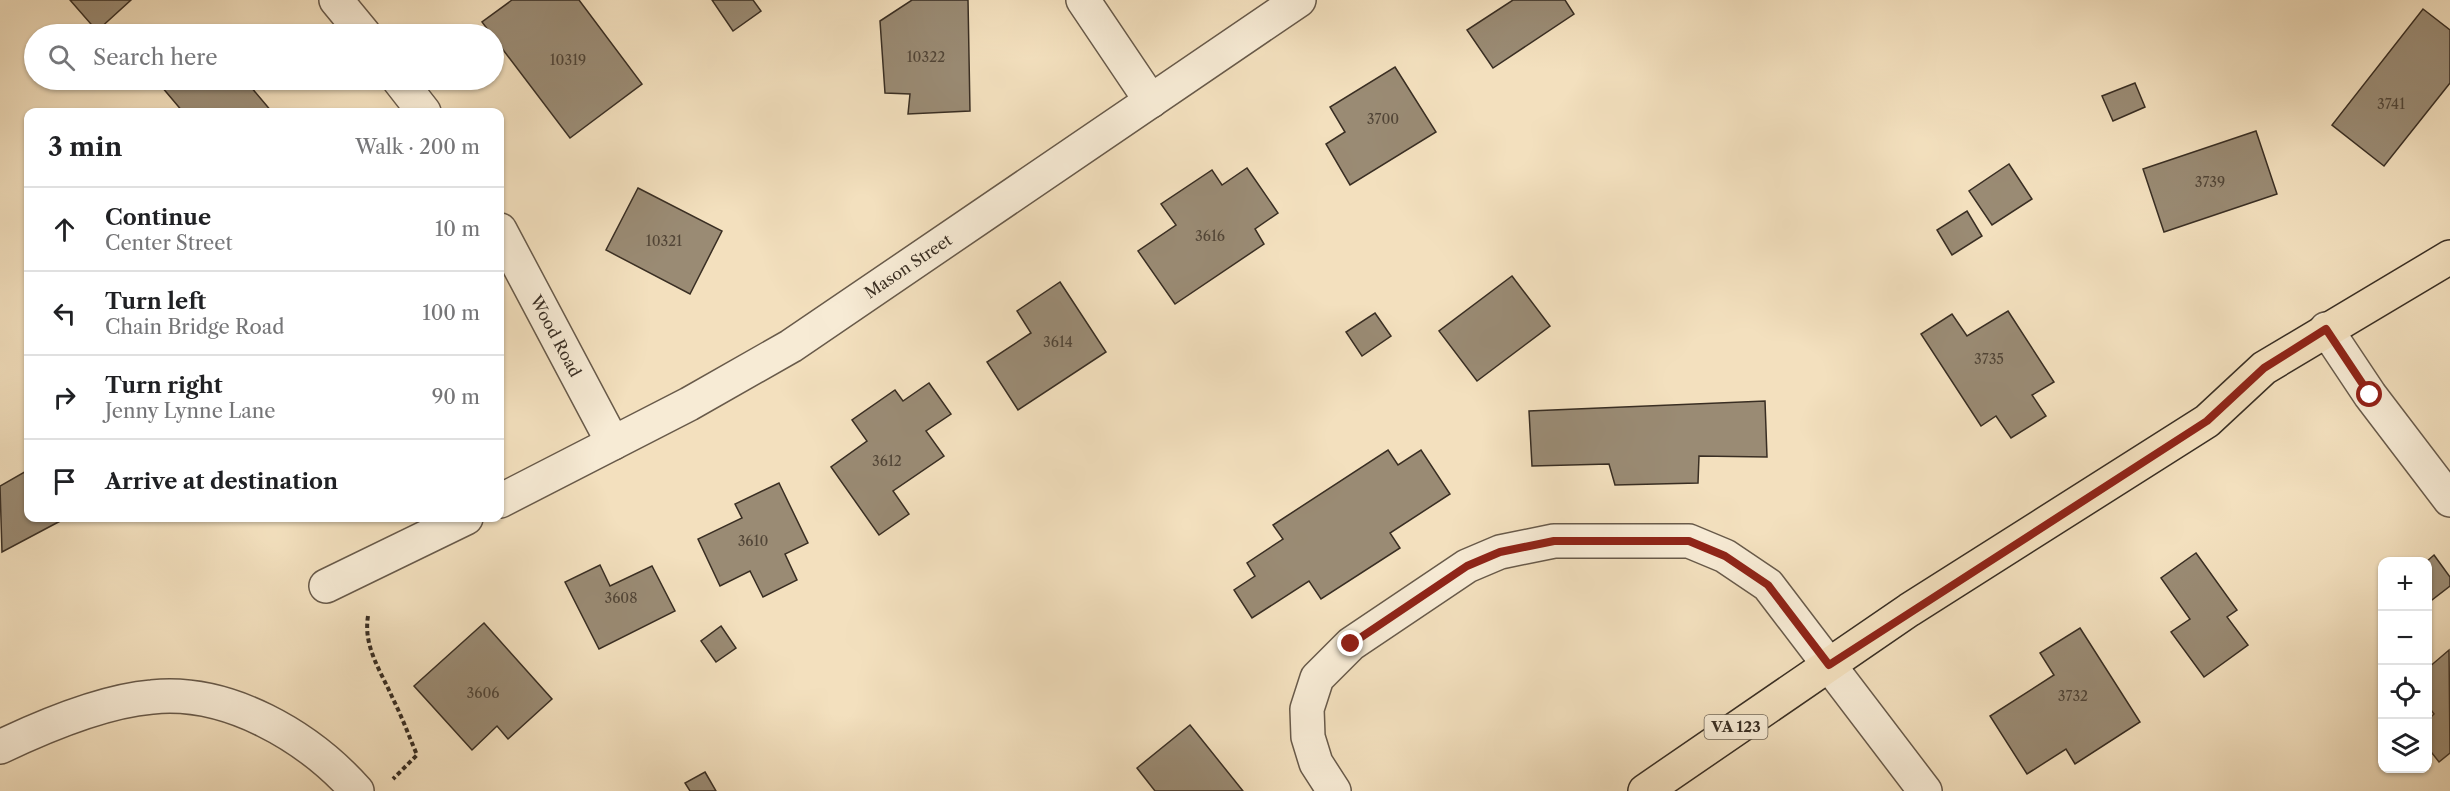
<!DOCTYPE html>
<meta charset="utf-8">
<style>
:root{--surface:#fff;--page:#f6f6f6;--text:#202124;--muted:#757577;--line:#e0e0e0}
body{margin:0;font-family:"Libre Caslon Text",serif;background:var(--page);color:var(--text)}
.controls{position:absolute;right:18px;bottom:18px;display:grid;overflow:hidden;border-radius:12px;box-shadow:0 2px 4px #0004}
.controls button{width:54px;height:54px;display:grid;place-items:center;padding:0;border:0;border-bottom:2px solid var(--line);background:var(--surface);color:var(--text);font:30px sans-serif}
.stop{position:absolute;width:18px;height:18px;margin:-14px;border:4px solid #8f2418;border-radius:50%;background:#fff}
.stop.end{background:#8f2418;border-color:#fff;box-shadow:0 2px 6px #0008}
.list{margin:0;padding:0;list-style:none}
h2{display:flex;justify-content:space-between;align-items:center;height:78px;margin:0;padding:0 24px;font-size:26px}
h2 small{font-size:20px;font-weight:400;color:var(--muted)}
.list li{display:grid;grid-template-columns:39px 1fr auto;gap:18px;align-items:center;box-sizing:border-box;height:84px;padding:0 24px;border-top:2px solid var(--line)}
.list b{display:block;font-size:22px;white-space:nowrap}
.list p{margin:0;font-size:20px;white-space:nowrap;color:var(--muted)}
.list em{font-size:20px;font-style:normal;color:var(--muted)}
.icon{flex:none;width:33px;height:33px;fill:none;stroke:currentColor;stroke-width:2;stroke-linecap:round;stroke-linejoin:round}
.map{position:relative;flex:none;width:2450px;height:791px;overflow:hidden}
.search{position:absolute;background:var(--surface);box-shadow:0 2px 4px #0004;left:24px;top:24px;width:480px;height:66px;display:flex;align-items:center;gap:15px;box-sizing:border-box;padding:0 21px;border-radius:33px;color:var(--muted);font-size:22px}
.panel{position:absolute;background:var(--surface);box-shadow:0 2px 4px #0004;left:24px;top:108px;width:480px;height:414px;border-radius:12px}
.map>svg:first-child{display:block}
.building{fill:#9a8b74;stroke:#392e23;stroke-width:1.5}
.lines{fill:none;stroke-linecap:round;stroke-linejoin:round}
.minor-casing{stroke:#685a4a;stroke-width:36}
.primary-casing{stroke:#392e23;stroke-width:36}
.path{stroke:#392e23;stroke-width:4;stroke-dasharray:4.5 3;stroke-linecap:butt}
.minor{stroke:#f7ebd5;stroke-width:33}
.primary{stroke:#f3e0be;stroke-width:33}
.route{stroke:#8f2418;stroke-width:8}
.labels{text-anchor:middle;stroke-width:5;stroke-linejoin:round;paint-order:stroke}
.number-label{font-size:14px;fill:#514537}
.shield{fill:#f7ebd5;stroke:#726758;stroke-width:1.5}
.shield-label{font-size:15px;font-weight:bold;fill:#392e23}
.street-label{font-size:16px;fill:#392e23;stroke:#f7ebd5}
</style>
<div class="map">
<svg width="2450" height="791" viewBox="0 0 2450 791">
<rect width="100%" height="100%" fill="#f3e0be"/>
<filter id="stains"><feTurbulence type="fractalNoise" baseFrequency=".00333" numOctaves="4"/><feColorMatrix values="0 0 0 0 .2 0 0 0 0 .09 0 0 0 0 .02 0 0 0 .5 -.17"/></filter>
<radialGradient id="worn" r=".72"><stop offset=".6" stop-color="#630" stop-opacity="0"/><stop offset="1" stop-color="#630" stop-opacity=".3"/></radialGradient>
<g class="building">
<polygon points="70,0 131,0 97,31"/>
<polygon points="512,0 579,0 642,84 570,138 482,22"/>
<polygon points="712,0 753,0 761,11 733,31"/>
<polygon points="912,0 968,0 970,111 908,114 910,94 885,93 880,21"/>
<polygon points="1513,0 1565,0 1574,14 1493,68 1467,30"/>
<polygon points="2423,9 2450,30 2450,83 2384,166 2332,125"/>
<polygon points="1395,67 1436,132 1350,185 1326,144 1345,132 1330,107"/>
<polygon points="156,80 245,80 272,112 183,112"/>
<polygon points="2135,83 2145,107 2113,121 2102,96"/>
<polygon points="2256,131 2277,194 2164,232 2143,169"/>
<polygon points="2009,164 2032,199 1992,225 1969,191"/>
<polygon points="1247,168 1278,213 1255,229 1264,244 1175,304 1138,251 1176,225 1161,204 1212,170 1222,185"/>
<polygon points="638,188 722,231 690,294 606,250"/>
<polygon points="1967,211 1982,236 1952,255 1937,230"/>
<polygon points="1512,276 1550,326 1477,381 1439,331"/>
<polygon points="1060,282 1106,352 1018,410 987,362 1031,333 1017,311"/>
<polygon points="2008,311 2054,382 2032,395 2046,416 2011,438 1996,416 1981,426 1921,334 1952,314 1967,336"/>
<polygon points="1375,313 1391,336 1362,356 1346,332"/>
<polygon points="929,383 951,414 926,431 944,456 893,491 909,514 879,535 831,467 867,441 852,420 895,390 903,401"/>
<polygon points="1765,401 1767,457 1699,456 1698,483 1615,485 1609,464 1532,466 1529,411"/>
<polygon points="1388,450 1398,465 1421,450 1450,494 1390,533 1400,548 1321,599 1309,581 1252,618 1234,590 1255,576 1247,563 1283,539 1273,525"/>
<polygon points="28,470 28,518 66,518 2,552 0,486"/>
<polygon points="779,483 808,543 785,554 797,580 763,597 750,571 720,586 698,539 742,518 735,504"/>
<polygon points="2196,553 2237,610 2227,617 2248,645 2204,677 2171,632 2190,619 2161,578"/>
<polygon points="2434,555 2450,577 2450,586 2428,603 2426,562"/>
<polygon points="600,565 610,586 652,566 675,611 599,649 565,582"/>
<polygon points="484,623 552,699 508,739 497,726 472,750 414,686"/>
<polygon points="721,626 736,648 716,662 701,641"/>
<polygon points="2080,628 2140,722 2075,764 2066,749 2027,774 1990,716 2054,675 2040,653"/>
<polygon points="2449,650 2450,753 2439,762 2428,748 2428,720 2434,714 2428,706 2428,668"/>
<polygon points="1190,725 1243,791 1155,791 1137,768"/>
<polygon points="705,772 716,791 690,791 685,783"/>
</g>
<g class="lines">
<defs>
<g id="minor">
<polyline points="336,0 364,34"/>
<polyline points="1083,0 1151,101"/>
<polyline points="399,80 424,112"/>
<polyline points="500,230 613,443"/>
<polyline points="2326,329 2370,395 2450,500"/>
<polyline points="500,501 689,404 791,346 1299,0"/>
<polyline points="326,586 466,518"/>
<path d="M0,747C44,726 103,701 152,697C228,689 308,736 357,791"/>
<polyline points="1334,791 1316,763 1308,737 1307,709 1317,678 1351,644 1467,566 1500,552 1554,541 1689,541 1725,556 1768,585 1925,791"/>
</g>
<polyline id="primary" points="1645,791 1909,610 2207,421 2264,368 2450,257"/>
</defs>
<use href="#minor" class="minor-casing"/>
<use href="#primary" class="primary-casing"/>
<path class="path" d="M368,616C363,647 381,671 393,699C402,717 409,736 417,755L393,779"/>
<use href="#minor" class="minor"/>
<use href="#primary" class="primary"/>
</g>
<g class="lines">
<polyline class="route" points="1351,644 1467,566 1500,552 1554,541 1689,541 1725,556 1768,585 1829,665 2207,421 2264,368 2326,329 2370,395"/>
</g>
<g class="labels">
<g class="number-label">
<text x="926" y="62">10322</text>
<text x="568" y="65">10319</text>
<text x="2391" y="109">3741</text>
<text x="1383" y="124">3700</text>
<text x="2210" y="187">3739</text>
<text x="1210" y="241">3616</text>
<text x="664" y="246">10321</text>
<text x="1058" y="347">3614</text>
<text x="1989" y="364">3735</text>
<text x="887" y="466">3612</text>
<text x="753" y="546">3610</text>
<text x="621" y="603">3608</text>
<text x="483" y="698">3606</text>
<text x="2073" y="701">3732</text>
</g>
<rect class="shield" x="1704.5" y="715" width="63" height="24" rx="4.5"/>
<g class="shield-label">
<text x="1736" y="732">VA 123</text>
</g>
<g class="street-label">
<text transform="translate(908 266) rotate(-34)" y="6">Mason Street</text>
<text transform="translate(556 336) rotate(62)" y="6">Wood Road</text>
</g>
</g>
<rect width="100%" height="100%" filter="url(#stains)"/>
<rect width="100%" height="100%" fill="url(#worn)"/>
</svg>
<div class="controls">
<button>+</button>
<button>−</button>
<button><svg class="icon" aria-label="locate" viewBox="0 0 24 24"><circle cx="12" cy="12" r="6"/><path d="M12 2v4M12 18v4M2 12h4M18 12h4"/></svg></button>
<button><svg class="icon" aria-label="layers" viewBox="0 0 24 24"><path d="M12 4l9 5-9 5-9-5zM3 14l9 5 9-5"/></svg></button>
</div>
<div class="stop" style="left:2370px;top:395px"></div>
<div class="stop end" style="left:1351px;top:644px"></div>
<div class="search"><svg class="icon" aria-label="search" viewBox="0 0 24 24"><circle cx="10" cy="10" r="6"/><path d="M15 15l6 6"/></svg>Search here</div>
<section class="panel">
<h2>3 min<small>Walk · 200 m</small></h2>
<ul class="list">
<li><svg class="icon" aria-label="ahead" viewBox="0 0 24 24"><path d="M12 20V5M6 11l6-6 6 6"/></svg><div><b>Continue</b><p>Center Street</p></div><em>10 m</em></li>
<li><svg class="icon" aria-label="left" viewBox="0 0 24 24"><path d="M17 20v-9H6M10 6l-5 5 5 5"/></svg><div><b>Turn left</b><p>Chain Bridge Road</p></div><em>100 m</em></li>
<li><svg class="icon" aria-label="right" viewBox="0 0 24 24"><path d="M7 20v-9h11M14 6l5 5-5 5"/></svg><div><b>Turn right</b><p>Jenny Lynne Lane</p></div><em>90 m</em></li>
<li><svg class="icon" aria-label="arrive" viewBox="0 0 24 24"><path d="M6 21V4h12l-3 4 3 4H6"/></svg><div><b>Arrive at destination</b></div></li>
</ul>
</section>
</div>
